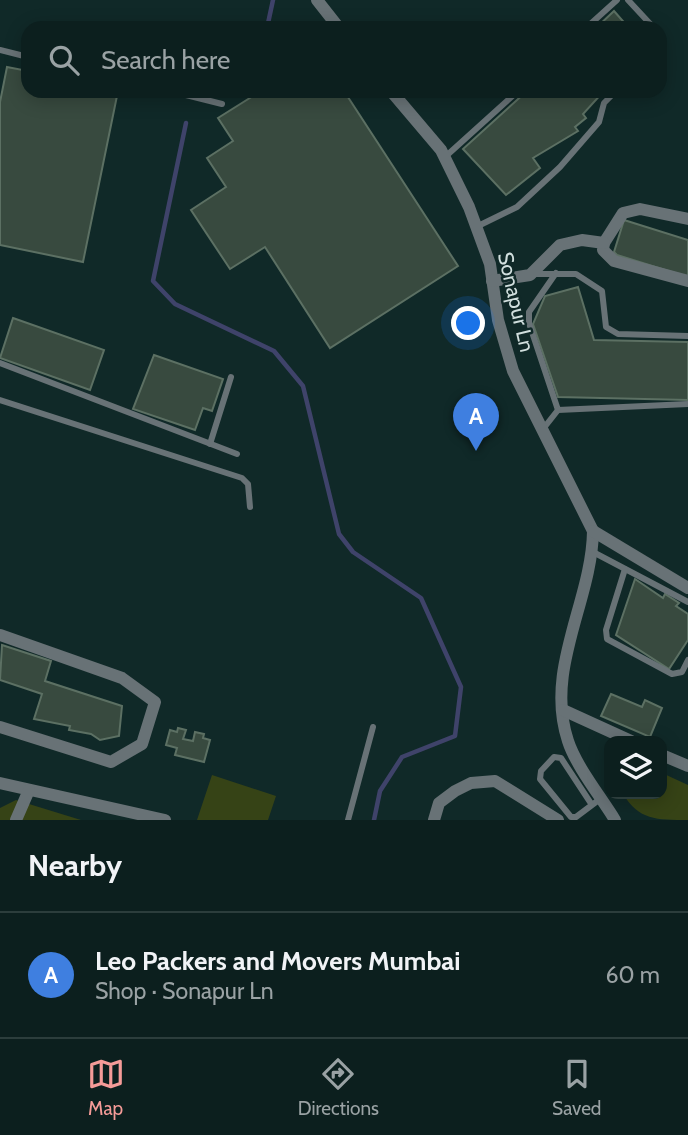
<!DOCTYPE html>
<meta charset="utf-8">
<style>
:root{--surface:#0c1f1e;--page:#152727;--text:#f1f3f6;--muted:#9aa2a4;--line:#2c3d3c;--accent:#f59b98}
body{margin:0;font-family:Cabin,sans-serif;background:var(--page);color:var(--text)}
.controls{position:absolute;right:21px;bottom:21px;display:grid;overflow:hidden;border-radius:14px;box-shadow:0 4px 18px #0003}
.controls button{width:63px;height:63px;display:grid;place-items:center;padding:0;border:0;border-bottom:2px solid var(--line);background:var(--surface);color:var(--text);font:35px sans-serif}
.you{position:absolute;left:469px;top:324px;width:24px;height:24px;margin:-18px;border:5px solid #fff;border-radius:50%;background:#1a73e8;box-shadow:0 0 0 10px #1a73e833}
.badge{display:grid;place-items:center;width:46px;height:46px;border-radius:50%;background:var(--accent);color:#fff;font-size:23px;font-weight:700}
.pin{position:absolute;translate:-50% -58px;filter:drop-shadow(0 2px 4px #0008)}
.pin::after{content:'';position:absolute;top:37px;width:24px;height:21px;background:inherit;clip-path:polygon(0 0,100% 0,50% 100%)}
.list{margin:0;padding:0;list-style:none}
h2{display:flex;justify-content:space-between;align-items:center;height:91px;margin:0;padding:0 28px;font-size:30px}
h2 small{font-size:23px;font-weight:400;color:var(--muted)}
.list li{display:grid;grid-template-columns:46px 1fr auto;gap:21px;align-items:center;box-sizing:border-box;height:126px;padding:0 28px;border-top:2px solid var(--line)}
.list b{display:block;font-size:26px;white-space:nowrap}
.list p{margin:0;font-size:23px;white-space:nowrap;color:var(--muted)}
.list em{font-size:23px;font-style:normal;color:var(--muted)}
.icon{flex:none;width:38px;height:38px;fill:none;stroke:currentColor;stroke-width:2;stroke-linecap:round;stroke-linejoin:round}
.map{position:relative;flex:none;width:688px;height:820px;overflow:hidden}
.search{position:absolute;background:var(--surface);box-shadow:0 4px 18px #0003;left:21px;right:21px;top:21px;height:77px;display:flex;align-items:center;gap:18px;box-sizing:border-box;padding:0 24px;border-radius:21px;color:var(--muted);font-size:26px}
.sheet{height:217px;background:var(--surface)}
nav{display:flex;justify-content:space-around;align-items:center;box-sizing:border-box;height:98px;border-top:2px solid var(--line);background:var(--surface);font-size:19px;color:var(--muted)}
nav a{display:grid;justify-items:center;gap:4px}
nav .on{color:var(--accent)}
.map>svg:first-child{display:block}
.green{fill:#364316}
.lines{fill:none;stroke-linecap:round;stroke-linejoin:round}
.stream{stroke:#3f436a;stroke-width:4.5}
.building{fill:#384a3f;stroke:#5c7063;stroke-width:2}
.lane{stroke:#687276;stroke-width:6}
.street{stroke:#687276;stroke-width:12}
.labels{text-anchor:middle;stroke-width:5;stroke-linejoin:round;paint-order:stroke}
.street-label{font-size:21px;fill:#d1dfde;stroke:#102928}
</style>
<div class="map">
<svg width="688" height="820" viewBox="0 0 688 820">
<rect width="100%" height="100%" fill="#102928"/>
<g class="green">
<path d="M662,773L688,785V820C656,820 639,820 623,794H662Z"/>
<polygon points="212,775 276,796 268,820 197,820"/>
<polygon points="16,800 81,820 0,820 0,808"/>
</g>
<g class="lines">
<g class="stream">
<polyline points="267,28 273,0"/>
<polyline points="186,123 153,281 175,304 274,351 303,386 339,534 353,552 421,598 461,687 455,736 402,757 380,791 374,820"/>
</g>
</g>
<g class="building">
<polygon points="614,11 629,28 596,28"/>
<polygon points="7,67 28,71 28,91 118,91 83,262 0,245 0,102"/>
<polygon points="261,91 344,91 458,266 330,348 265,247 230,269 191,210 226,187 207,158 233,141 218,118"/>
<polygon points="527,91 604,91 583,114 586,118 575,127 578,131 533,158 540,168 506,195 463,149"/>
<polygon points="624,220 688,240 688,277 617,255 614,252"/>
<polygon points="578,287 594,340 688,342 688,400 558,397 533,324 545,296"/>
<polygon points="13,318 104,350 90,390 0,358"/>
<polygon points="154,355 223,379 212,411 203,408 195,430 133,409"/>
<polygon points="635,579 663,598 665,594 679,603 676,606 688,614 688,640 669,669 616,635"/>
<polygon points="2,645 51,661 45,681 122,706 119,736 100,740 91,734 69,730 70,726 34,719 42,694 0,680"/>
<polygon points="611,694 642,707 645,700 662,708 650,737 601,716"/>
<polygon points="178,728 186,730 183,739 193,741 195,732 204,734 203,738 210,740 204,762 175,755 177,748 166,745 170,730 177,732"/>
</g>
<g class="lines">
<g class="lane">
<polyline points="628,0 654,28"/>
<polyline points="586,28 617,0"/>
<polyline points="0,50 28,57"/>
<polyline points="170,91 222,104"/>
<polyline points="445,157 518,91"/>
<polyline points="476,227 517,207 560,167 599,122 604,103 616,91"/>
<polyline points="556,273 529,312 529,323 558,410 688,404"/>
<polyline points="533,274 576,274 602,291 606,327 618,334 688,336"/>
<polyline points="0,363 237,454"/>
<polyline points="0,400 242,478 248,484 250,507"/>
<polyline points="543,429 558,410"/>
<polyline points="210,444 231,377"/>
<polyline points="593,552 688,602"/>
<polyline points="625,569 606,630 607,639 672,674 682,672 688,660"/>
<polyline points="592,805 561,758 554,757 541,771 540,779 571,817 576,817 600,799"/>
<polyline points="348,820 373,727"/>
</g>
<g class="street">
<polyline points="317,0 339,28"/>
<path d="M391,91L441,150L469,207L490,264L498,320L513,371L593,531C592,601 544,669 568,741C576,766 601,797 615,820"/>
<polyline points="688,219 640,209 623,213 604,243 603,250 614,261 688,281"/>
<polyline points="492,281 530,275 560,245 582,240 604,243"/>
<polyline points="593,531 688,588"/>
<polyline points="0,635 122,678 155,702 142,744 111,762 0,727"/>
<polyline points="563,710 631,741"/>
<polyline points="662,755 688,766"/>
<polyline points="0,783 165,820"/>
<polyline points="16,820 29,790"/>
<polyline points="434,820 439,803 455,791 471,783 495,781 558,820"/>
</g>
</g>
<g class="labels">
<g class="street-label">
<text transform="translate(516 302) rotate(77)" y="7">Sonapur Ln</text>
</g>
</g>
</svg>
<div class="controls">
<button><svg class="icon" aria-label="layers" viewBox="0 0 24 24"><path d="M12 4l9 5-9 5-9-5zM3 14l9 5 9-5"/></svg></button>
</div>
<div class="you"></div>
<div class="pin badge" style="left:476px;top:451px;background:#3f7fe0">A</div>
<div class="search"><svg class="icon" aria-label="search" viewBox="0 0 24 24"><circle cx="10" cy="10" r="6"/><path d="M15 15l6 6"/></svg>Search here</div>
</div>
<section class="sheet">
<h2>Nearby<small></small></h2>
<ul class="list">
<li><span class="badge" style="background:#3f7fe0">A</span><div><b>Leo Packers and Movers Mumbai</b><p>Shop · Sonapur Ln</p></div><em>60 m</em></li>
</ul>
</section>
<nav>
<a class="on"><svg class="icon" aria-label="map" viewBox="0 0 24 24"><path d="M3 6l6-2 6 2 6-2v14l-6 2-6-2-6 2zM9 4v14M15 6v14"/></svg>Map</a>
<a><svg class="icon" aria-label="directions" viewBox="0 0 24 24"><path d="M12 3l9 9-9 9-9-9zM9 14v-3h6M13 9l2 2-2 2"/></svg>Directions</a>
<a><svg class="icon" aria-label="saved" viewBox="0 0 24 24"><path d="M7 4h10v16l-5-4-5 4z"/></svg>Saved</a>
</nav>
